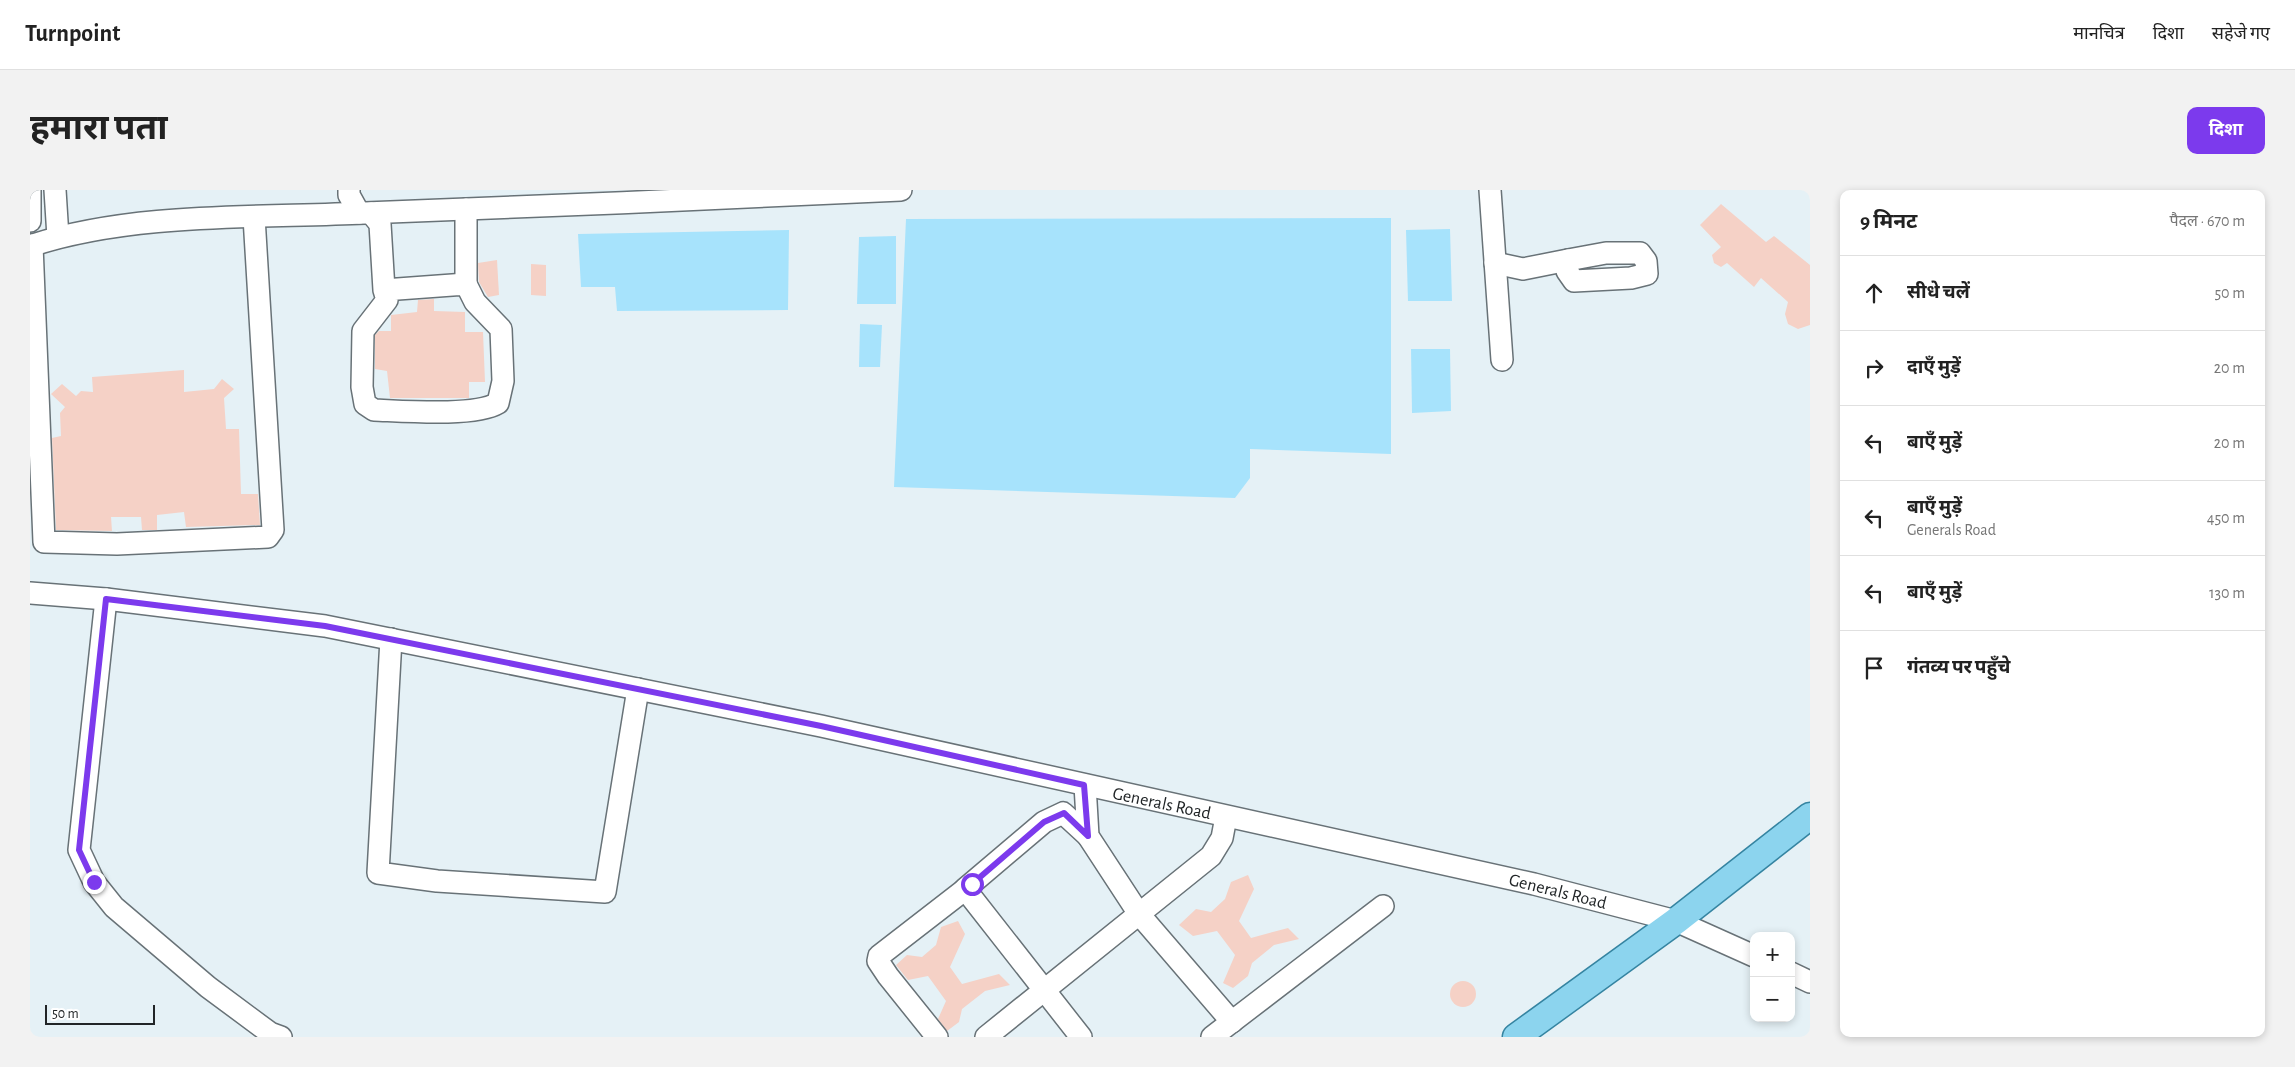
<!DOCTYPE html>
<html lang="hi">
<meta charset="utf-8">
<style>
:root{--surface:#fff;--page:#f2f2f2;--text:#222;--muted:#767676;--line:#e0e0e0;--accent:#7c3aed}
body{margin:0;font-family:"Alegreya Sans","Noto Sans Devanagari",sans-serif;background:var(--page);color:var(--text)}
.controls{position:absolute;right:15px;bottom:15px;display:grid;overflow:hidden;border-radius:10px;box-shadow:0 2px 8px #0003}
.controls button{width:45px;height:45px;display:grid;place-items:center;padding:0;border:0;border-bottom:1px solid var(--line);background:var(--surface);color:var(--text);font:25px sans-serif}
.scale{position:absolute;left:15px;bottom:12px;width:110px;box-sizing:border-box;padding-left:5px;border:2px solid #212527;border-top:0;font-size:14px;line-height:18px;white-space:nowrap;color:#212527;-webkit-text-stroke:4px #fff;paint-order:stroke}
.stop{position:absolute;width:15px;height:15px;margin:-11px;border:4px solid #7c3aed;border-radius:50%;background:#fff}
.stop.end{background:#7c3aed;border-color:#fff;box-shadow:0 1px 5px #0008}
.list{margin:0;padding:0;list-style:none}
h2{display:flex;justify-content:space-between;align-items:center;height:65px;margin:0;padding:0 20px;font-size:21px}
h2 small{font-size:16px;font-weight:400;color:var(--muted)}
.list li{display:grid;grid-template-columns:32px 1fr auto;gap:15px;align-items:center;box-sizing:border-box;height:75px;padding:0 20px;border-top:1px solid var(--line)}
.list b{display:block;font-size:19px;white-space:nowrap}
.list p{margin:0;font-size:16px;white-space:nowrap;color:var(--muted)}
.list em{font-size:16px;font-style:normal;color:var(--muted)}
.icon{flex:none;width:28px;height:28px;fill:none;stroke:currentColor;stroke-width:2;stroke-linecap:round;stroke-linejoin:round}
.map{position:relative;flex:none;width:1780px;height:847px;overflow:hidden;border-radius:10px}
header{display:flex;align-items:center;gap:30px;box-sizing:border-box;height:70px;padding:0 25px;background:var(--surface);border-bottom:1px solid var(--line)}
header strong{font-size:24px}
nav{display:flex;gap:28px;margin-inline-start:auto;font-size:18px}
.intro{display:flex;align-items:center;justify-content:space-between;box-sizing:border-box;height:120px;padding:0 30px}
h1{margin:0;font-size:35px}
.button{padding:12px 22px;border-radius:10px;background:var(--accent);color:#fff;font-size:18px;font-weight:700}
main{display:flex;gap:30px;padding:0 30px}
aside{flex:1;background:var(--surface);border-radius:10px;box-shadow:0 2px 8px #0003}
.map>svg:first-child{display:block}
.green{fill:#a7e3fc}
.building{fill:#f5d1c6}
.lines{fill:none;stroke-linecap:round;stroke-linejoin:round}
.minor-casing{stroke:#687277;stroke-width:24}
.major-casing{stroke:#3584a1;stroke-width:29}
.minor{stroke:#fff;stroke-width:21}
.major{stroke:#8cd4ee;stroke-width:26}
.route{stroke:#7c3aed;stroke-width:6}
.labels{text-anchor:middle;stroke-width:4;stroke-linejoin:round;paint-order:stroke}
.street-label{font-size:18px;fill:#212527;stroke:#fff}
</style>
<header>
<strong>Turnpoint</strong>
<nav><a>मानचित्र</a><a>दिशा</a><a>सहेजे गए</a></nav>
</header>
<div class="intro"><h1>हमारा पता</h1><a class="button">दिशा</a></div>
<main>
<div class="map">
<svg width="1780" height="847" viewBox="0 0 1780 847">
<rect width="100%" height="100%" fill="#e5f1f6"/>
<g class="green">
<polygon points="1361,28 1361,264 1220,259 1220,288 1205,308 864,297 876,29"/>
<polygon points="1420,39 1422,111 1378,111 1376,40"/>
<polygon points="759,40 758,120 587,121 585,97 551,97 548,44"/>
<polygon points="866,46 866,114 827,114 829,47"/>
<polygon points="830,134 852,135 850,177 829,177"/>
<polygon points="1381,159 1420,159 1421,221 1382,223"/>
</g>
<g class="building">
<polygon points="1691,14 1736,52 1744,46 1780,75 1780,135 1768,139 1758,134 1755,124 1758,112 1731,88 1724,97 1697,73 1691,77 1684,73 1682,65 1691,57 1670,35"/>
<polygon points="467,70 469,105 458,107 449,92 448,73"/>
<polygon points="501,74 516,75 516,106 501,105"/>
<polygon points="404,109 404,121 435,122 435,142 453,142 455,192 439,192 439,208 360,208 357,181 345,179 345,145 349,141 361,141 361,125 387,122 388,110"/>
<polygon points="154,180 154,202 184,199 192,189 204,199 194,208 196,239 209,239 211,304 228,304 230,335 156,337 154,322 127,325 127,340 112,340 111,327 81,327 82,341 26,340 22,248 31,246 30,223 35,217 21,204 32,194 46,206 51,201 63,202 62,187"/>
<polygon points="1218,685 1224,699 1209,731 1221,748 1258,738 1269,749 1244,755 1222,773 1218,786 1203,798 1193,793 1205,765 1187,741 1163,746 1149,735 1166,719 1181,722 1195,709 1201,692"/>
<polygon points="928,731 935,744 920,777 932,794 969,784 980,795 955,801 932,819 929,832 917,841 908,829 916,811 898,786 878,790 866,775 877,765 892,767 906,755 911,737"/>
<circle cx="1433" cy="804" r="13"/>
</g>
<g class="lines">
<defs>
<g id="minor">
<polyline points="25,0 28,47"/>
<polyline points="319,0 319,5 329,23"/>
<polyline points="1460,0 1472,170"/>
<polyline points="436,19 436,94"/>
<path d="M341,23L350,34L354,100L357,110L333,141L332,197L335,214L344,220C372,221 445,227 468,213L473,191L471,139L445,112L436,94L354,100"/>
<polyline points="0,31 0,0"/>
<polyline points="2,55 14,352 87,354 238,347 243,340 224,27"/>
<path d="M0,56C101,22 229,28 335,23C514,16 692,9 871,0"/>
<polygon points="1576,63 1610,63 1616,71 1617,84 1601,88 1544,91 1537,81 1538,70"/>
<polyline points="1465,73 1493,79 1538,70"/>
<polyline points="0,403 76,409 295,436 791,536 1504,694 1646,731 1724,766"/>
<polyline points="76,409 49,660 64,692 84,717 178,797 240,843 251,847"/>
<polyline points="361,449 348,683 407,691 575,702 608,499"/>
<polyline points="1055,595 1058,646 1109,724 1202,832"/>
<polyline points="1761,783 1780,792"/>
<polyline points="907,847 858,786 848,771 849,766 942,694"/>
<polyline points="956,847 1181,666 1192,648 1196,627"/>
<polyline points="1051,847 935,699 1014,632 1033,623 1058,646"/>
<polyline points="1182,847 1353,716"/>
</g>
<polyline id="major" points="1486,847 1646,731 1780,626"/>
</defs>
<use href="#minor" class="minor-casing"/>
<use href="#major" class="major-casing"/>
<use href="#minor" class="minor"/>
<use href="#major" class="major"/>
</g>
<g class="lines">
<polyline class="route" points="64,692 49,660 76,409 295,436 791,536 1054,595 1058,646 1034,623 1014,632 942,694"/>
</g>
<g class="labels">
<g class="street-label">
<text transform="translate(1132 613) rotate(12)" y="6">Generals Road</text>
<text transform="translate(1528 701) rotate(14)" y="6">Generals Road</text>
</g>
</g>
</svg>
<div class="controls">
<button>+</button>
<button>−</button>
</div>
<div class="scale">50 m</div>
<div class="stop" style="left:942px;top:694px"></div>
<div class="stop end" style="left:64px;top:692px"></div>
</div>
<aside>
<h2>9 मिनट<small>पैदल · 670 m</small></h2>
<ul class="list">
<li><svg class="icon" aria-label="ahead" viewBox="0 0 24 24"><path d="M12 20V5M6 11l6-6 6 6"/></svg><div><b>सीधे चलें</b></div><em>50 m</em></li>
<li><svg class="icon" aria-label="right" viewBox="0 0 24 24"><path d="M7 20v-9h11M14 6l5 5-5 5"/></svg><div><b>दाएँ मुड़ें</b></div><em>20 m</em></li>
<li><svg class="icon" aria-label="left" viewBox="0 0 24 24"><path d="M17 20v-9H6M10 6l-5 5 5 5"/></svg><div><b>बाएँ मुड़ें</b></div><em>20 m</em></li>
<li><svg class="icon" aria-label="left" viewBox="0 0 24 24"><path d="M17 20v-9H6M10 6l-5 5 5 5"/></svg><div><b>बाएँ मुड़ें</b><p>Generals Road</p></div><em>450 m</em></li>
<li><svg class="icon" aria-label="left" viewBox="0 0 24 24"><path d="M17 20v-9H6M10 6l-5 5 5 5"/></svg><div><b>बाएँ मुड़ें</b></div><em>130 m</em></li>
<li><svg class="icon" aria-label="arrive" viewBox="0 0 24 24"><path d="M6 21V4h12l-3 4 3 4H6"/></svg><div><b>गंतव्य पर पहुँचे</b></div></li>
</ul>
</aside>
</main>
